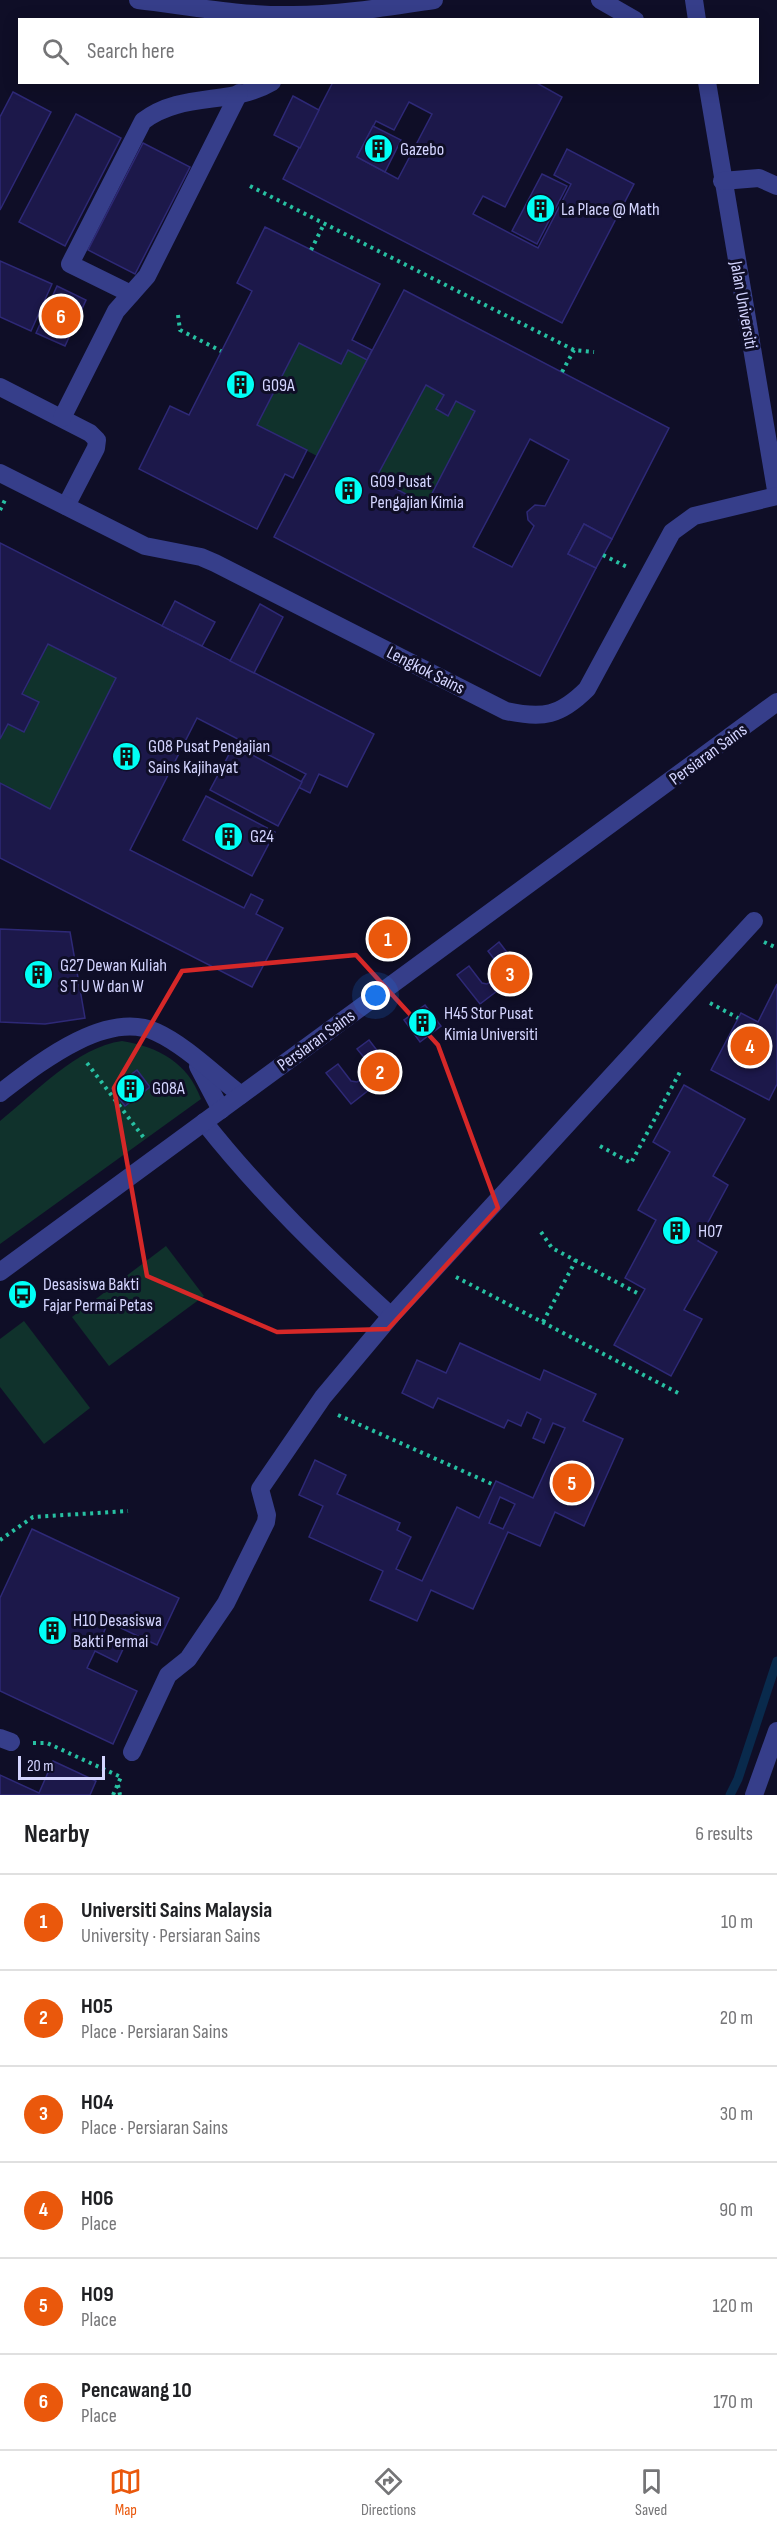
<!DOCTYPE html>
<meta charset="utf-8">
<style>
:root{--surface:#fff;--page:#f6f6f6;--text:#202124;--muted:#757577;--line:#e0e0e0;--accent:#ea580c}
body{margin:0;font-family:"Sofia Sans Condensed",sans-serif;background:var(--page);color:var(--text)}
.scale{position:absolute;left:18px;bottom:15px;width:87px;box-sizing:border-box;padding-left:6px;border:3px solid #d4d5ff;border-top:0;font-size:16px;line-height:21px;white-space:nowrap;color:#d4d5ff;-webkit-text-stroke:4px #0f0e27;paint-order:stroke}
.you{position:absolute;left:376px;top:996px;width:21px;height:21px;margin:-15px;border:4px solid #fff;border-radius:50%;background:#1a73e8;box-shadow:0 0 0 9px #1a73e833}
.badge{display:grid;place-items:center;width:39px;height:39px;border-radius:50%;background:var(--accent);color:#fff;font-size:20px;font-weight:700}
.pin{position:absolute;translate:-50% -50%;border:3px solid #fff;box-shadow:0 2px 6px #0006}
.list{margin:0;padding:0;list-style:none}
h2{display:flex;justify-content:space-between;align-items:center;height:78px;margin:0;padding:0 24px;font-size:26px}
h2 small{font-size:20px;font-weight:400;color:var(--muted)}
.list li{display:grid;grid-template-columns:39px 1fr auto;gap:18px;align-items:center;box-sizing:border-box;height:96px;padding:0 24px;border-top:2px solid var(--line)}
.list b{display:block;font-size:22px;white-space:nowrap}
.list p{margin:0;font-size:20px;white-space:nowrap;color:var(--muted)}
.list em{font-size:20px;font-style:normal;color:var(--muted)}
.icon{flex:none;width:33px;height:33px;fill:none;stroke:currentColor;stroke-width:2;stroke-linecap:round;stroke-linejoin:round}
.map{position:relative;flex:none;width:777px;height:1795px;overflow:hidden}
.search{position:absolute;background:var(--surface);box-shadow:0 3px 15px #0003;left:18px;right:18px;top:18px;height:66px;display:flex;align-items:center;gap:15px;box-sizing:border-box;padding:0 21px;border-radius:0px;color:var(--muted);font-size:22px}
.sheet{height:654px;background:var(--surface)}
nav{display:flex;justify-content:space-around;align-items:center;box-sizing:border-box;height:84px;border-top:2px solid var(--line);background:var(--surface);font-size:16px;color:var(--muted)}
nav a{display:grid;justify-items:center;gap:3px}
nav .on{color:var(--accent)}
.map>svg:first-child{display:block}
.green{fill:#10322c}
.lines{fill:none;stroke-linecap:round;stroke-linejoin:round}
.stream{stroke:#092a4c;stroke-width:9}
.building{fill:#1c184a;stroke:#2e2977;stroke-width:1.5;fill-rule:evenodd}
.path{stroke:#27c0a2;stroke-width:4;stroke-dasharray:3 4.5;stroke-linecap:butt}
.minor{stroke:#363e8a;stroke-width:18}
.marked{fill:none;stroke:#d62828;stroke-width:4.5;stroke-linejoin:round}
.labels{text-anchor:middle;stroke-width:6;stroke-linejoin:round;paint-order:stroke}
.poi-label{font-size:18px;fill:#d4d5ff;stroke:#0f0e27;text-anchor:start}
.street-label{font-size:18px;fill:#d4d5ff;stroke:#0f0e27}
</style>
<div class="map">
<svg width="777" height="1795" viewBox="0 0 777 1795">
<rect width="100%" height="100%" fill="#0f0e27"/>
<g class="green">
<polygon points="299,343 341,364 348,350 367,360 317,456 257,425"/>
<polygon points="426,385 444,395 436,409 448,416 456,401 475,411 426,505 376,478"/>
<polygon points="48,644 116,678 50,809 0,783 0,739"/>
<path d="M122,1041C159,1047 188,1063 201,1099L0,1244V1121C35,1093 77,1047 122,1041Z"/>
<polygon points="166,1246 204,1296 109,1366 72,1317"/>
<polygon points="24,1321 90,1408 44,1444 0,1387 0,1339"/>
</g>
<g class="lines">
<polyline class="stream" points="730,1795 738,1779 777,1661"/>
</g>
<g class="building">
<path d="M333,82H535L562,97L505,207L483,196L473,214L538,248L571,184L554,175L567,149L634,184L562,323L283,179ZM409,102L432,114L398,179L357,157L376,121L394,130Z"/>
<polygon points="13,92 51,112 0,210 0,117"/>
<polygon points="293,96 319,110 300,148 274,135"/>
<polygon points="76,114 121,138 65,246 19,222"/>
<polygon points="373,126 401,140 385,172 357,157"/>
<polygon points="143,143 190,167 135,274 88,250"/>
<polygon points="542,174 567,186 537,244 512,231"/>
<polygon points="265,227 380,284 352,340 372,350 367,360 348,350 341,364 299,343 257,425 307,450 293,478 285,474 257,529 139,469 170,406 189,415 252,291 237,283"/>
<polygon points="0,261 52,284 31,331 0,317"/>
<polygon points="57,286 86,300 65,346 36,333"/>
<path d="M404,290L669,428L612,539L584,524L568,554L596,568L540,676L274,537ZM426,385L444,395L436,409L448,416L456,401L475,411L426,505L376,478ZM530,439L569,460L545,506L535,505L527,512L528,520L534,526L512,567L473,547Z"/>
<polygon points="584,524 612,539 596,568 568,554"/>
<polygon points="0,543 374,734 347,787 319,774 310,793 298,787 306,774 197,718 130,850 244,908 251,894 263,900 256,914 283,928 252,987 0,858 0,783 50,809 116,678 48,644 22,694 39,702 24,732 8,724 0,739"/>
<polygon points="175,601 215,622 202,646 162,626"/>
<polygon points="260,604 283,617 254,673 230,661"/>
<polygon points="234,745 302,782 278,826 210,790"/>
<polygon points="206,796 275,832 252,876 183,840"/>
<polygon points="0,929 70,932 85,1018 45,1024 0,1022"/>
<polygon points="499,942 522,972 480,1004 457,975 469,966 482,983 487,984 501,973 501,968 488,951"/>
<polygon points="777,984 777,1084 769,1100 711,1070 741,1013 758,1022"/>
<polygon points="425,1005 441,1026 420,1042 404,1020"/>
<polygon points="369,1040 393,1071 351,1104 326,1073 338,1064 351,1081 357,1082 370,1071 371,1066 357,1049"/>
<polygon points="137,1070 150,1087 125,1106 112,1089"/>
<polygon points="684,1085 745,1119 713,1176 728,1185 698,1241 717,1252 684,1310 702,1319 671,1376 614,1345 645,1289 625,1278 656,1220 638,1210 670,1152 653,1142"/>
<path d="M460,1343L540,1380L544,1370L596,1394L583,1421L623,1439L584,1526L555,1512L540,1546L508,1532L473,1609L431,1590L417,1621L370,1600L383,1571L309,1537L323,1506L299,1495L315,1460L346,1475L337,1494L400,1523L397,1530L411,1537L396,1569L422,1581L457,1507L479,1518L496,1481L533,1498L565,1428L553,1423L544,1443L533,1438L541,1419L527,1412L521,1426L508,1420L504,1428L438,1398L433,1408L402,1393L417,1360L446,1373ZM500,1497L515,1504L503,1529L489,1523Z"/>
<polygon points="32,1529 179,1598 157,1645 108,1622 101,1639 123,1649 117,1662 95,1651 87,1668 137,1691 113,1744 0,1691 0,1598"/>
<polygon points="53,1761 96,1781 90,1795 0,1795 0,1775 39,1793"/>
</g>
<g class="lines">
<g class="path">
<polyline points="250,186 574,350 594,352"/>
<polyline points="311,250 324,224"/>
<polyline points="178,315 180,330 221,351"/>
<polyline points="562,372 574,350"/>
<polyline points="0,510 5,500"/>
<polyline points="603,555 627,567"/>
<polyline points="764,942 777,948"/>
<polyline points="710,1003 738,1018"/>
<polyline points="87,1063 144,1138"/>
<polyline points="600,1146 631,1163 681,1070"/>
<polyline points="541,1232 552,1248 641,1295"/>
<polyline points="456,1277 680,1394"/>
<polyline points="543,1322 576,1260"/>
<polyline points="338,1415 494,1485"/>
<polyline points="0,1540 33,1517 128,1511"/>
<polyline points="33,1743 47,1743 121,1777"/>
<polyline points="118,1785 120,1795"/>
<polyline points="113,1795 121,1777"/>
</g>
<g class="minor">
<path d="M138,0C189,6 241,16 293,15C340,15 387,7 434,0"/>
<polyline points="600,0 635,20"/>
<polyline points="694,0 697,20"/>
<polyline points="707,82 777,496"/>
<polyline points="722,181 759,178 777,186"/>
<path d="M131,294L70,264L143,121C182,91 232,106 272,82"/>
<polyline points="0,387 90,433 97,440 96,448 66,506"/>
<polyline points="62,418 116,311 147,276 239,93"/>
<path d="M0,473L145,546L201,557L215,563L506,711C543,719 560,716 587,689L672,532L694,516L777,496"/>
<polyline points="198,1066 221,1110"/>
<path d="M0,1093C38,1064 106,1009 156,1032C185,1045 215,1075 241,1095"/>
<path d="M204,1122C260,1193 324,1255 391,1316"/>
<polyline points="0,1272 777,702"/>
<polyline points="0,1738 11,1742"/>
<polyline points="132,1752 168,1675 188,1659 226,1603 266,1522 267,1515 260,1489 323,1397 391,1316 754,921"/>
<polyline points="754,1795 777,1731"/>
</g>
</g>
<path class="marked" d="M356,955L438,1045L498,1208L388,1329L277,1332L147,1276L114,1088L182,971Z"/>
<defs>
<symbol id="building-disc" viewBox="-11 -11 22 22"><circle r="9.5" fill="#00fff6" stroke="#0f0e27"/><path d="M-4-6H4V6H1V3H-1V6H-4ZM-2.5-4.3h1.7v1.8h-1.7ZM.8-4.3h1.7v1.8H.8ZM-2.5-1h1.7V.8h-1.7ZM.8-1h1.7V.8H.8Z" fill="#111"/></symbol>
<symbol id="bus-disc" viewBox="-11 -11 22 22"><circle r="9.5" fill="#00fff6" stroke="#0f0e27"/><path d="M-5-6H5V4H4V6H2V4H-2V6H-4V4H-5ZM-3.5-4V0h7V-4ZM-3.5 1.2v1.5H-2V1.2ZM2 1.2v1.5H3.5V1.2Z" fill="#111"/></symbol>
</defs>
<g fill-rule="evenodd">
<use href="#building-disc" x="362" y="132" width="33" height="33"/>
<use href="#building-disc" x="524" y="192" width="33" height="33"/>
<use href="#building-disc" x="224" y="368" width="33" height="33"/>
<use href="#building-disc" x="332" y="474" width="33" height="33"/>
<use href="#building-disc" x="110" y="740" width="33" height="33"/>
<use href="#building-disc" x="212" y="820" width="33" height="33"/>
<use href="#building-disc" x="22" y="958" width="33" height="33"/>
<use href="#building-disc" x="406" y="1006" width="33" height="33"/>
<use href="#building-disc" x="114" y="1072" width="33" height="33"/>
<use href="#building-disc" x="660" y="1214" width="33" height="33"/>
<use href="#bus-disc" x="6" y="1278" width="33" height="33"/>
<use href="#building-disc" x="36" y="1614" width="33" height="33"/>
</g>
<g class="labels">
<g class="poi-label">
<text x="400" y="155">Gazebo</text>
<text x="561" y="215">La Place @ Math</text>
<text x="262" y="391">G09A</text>
<text x="370" y="487">G09 Pusat<tspan x="370" dy="21">Pengajian Kimia</tspan></text>
<text x="148" y="752">G08 Pusat Pengajian<tspan x="148" dy="21">Sains Kajihayat</tspan></text>
<text x="250" y="842">G24</text>
<text x="60" y="971">G27 Dewan Kuliah<tspan x="60" dy="21">S T U W dan W</tspan></text>
<text x="444" y="1019">H45 Stor Pusat<tspan x="444" dy="21">Kimia Universiti</tspan></text>
<text x="152" y="1094">G08A</text>
<text x="698" y="1237">H07</text>
<text x="43" y="1290">Desasiswa Bakti<tspan x="43" dy="21">Fajar Permai Petas</tspan></text>
<text x="73" y="1626">H10 Desasiswa<tspan x="73" dy="21">Bakti Permai</tspan></text>
</g>
<g class="street-label">
<text transform="translate(744 305) rotate(80)" y="6">Jalan Universiti</text>
<text transform="translate(426 670) rotate(27)" y="6">Lengkok Sains</text>
<text transform="translate(708 754) rotate(-36)" y="6">Persiaran Sains</text>
<text transform="translate(316 1040) rotate(-36)" y="6">Persiaran Sains</text>
</g>
</g>
</svg>
<div class="scale">20 m</div>
<div class="you"></div>
<div class="pin badge" style="left:388px;top:939px">1</div>
<div class="pin badge" style="left:380px;top:1072px">2</div>
<div class="pin badge" style="left:510px;top:974px">3</div>
<div class="pin badge" style="left:750px;top:1046px">4</div>
<div class="pin badge" style="left:572px;top:1483px">5</div>
<div class="pin badge" style="left:61px;top:316px">6</div>
<div class="search"><svg class="icon" aria-label="search" viewBox="0 0 24 24"><circle cx="10" cy="10" r="6"/><path d="M15 15l6 6"/></svg>Search here</div>
</div>
<section class="sheet">
<h2>Nearby<small>6 results</small></h2>
<ul class="list">
<li><span class="badge">1</span><div><b>Universiti Sains Malaysia</b><p>University · Persiaran Sains</p></div><em>10 m</em></li>
<li><span class="badge">2</span><div><b>H05</b><p>Place · Persiaran Sains</p></div><em>20 m</em></li>
<li><span class="badge">3</span><div><b>H04</b><p>Place · Persiaran Sains</p></div><em>30 m</em></li>
<li><span class="badge">4</span><div><b>H06</b><p>Place</p></div><em>90 m</em></li>
<li><span class="badge">5</span><div><b>H09</b><p>Place</p></div><em>120 m</em></li>
<li><span class="badge">6</span><div><b>Pencawang 10</b><p>Place</p></div><em>170 m</em></li>
</ul>
</section>
<nav>
<a class="on"><svg class="icon" aria-label="map" viewBox="0 0 24 24"><path d="M3 6l6-2 6 2 6-2v14l-6 2-6-2-6 2zM9 4v14M15 6v14"/></svg>Map</a>
<a><svg class="icon" aria-label="directions" viewBox="0 0 24 24"><path d="M12 3l9 9-9 9-9-9zM9 14v-3h6M13 9l2 2-2 2"/></svg>Directions</a>
<a><svg class="icon" aria-label="saved" viewBox="0 0 24 24"><path d="M7 4h10v16l-5-4-5 4z"/></svg>Saved</a>
</nav>
